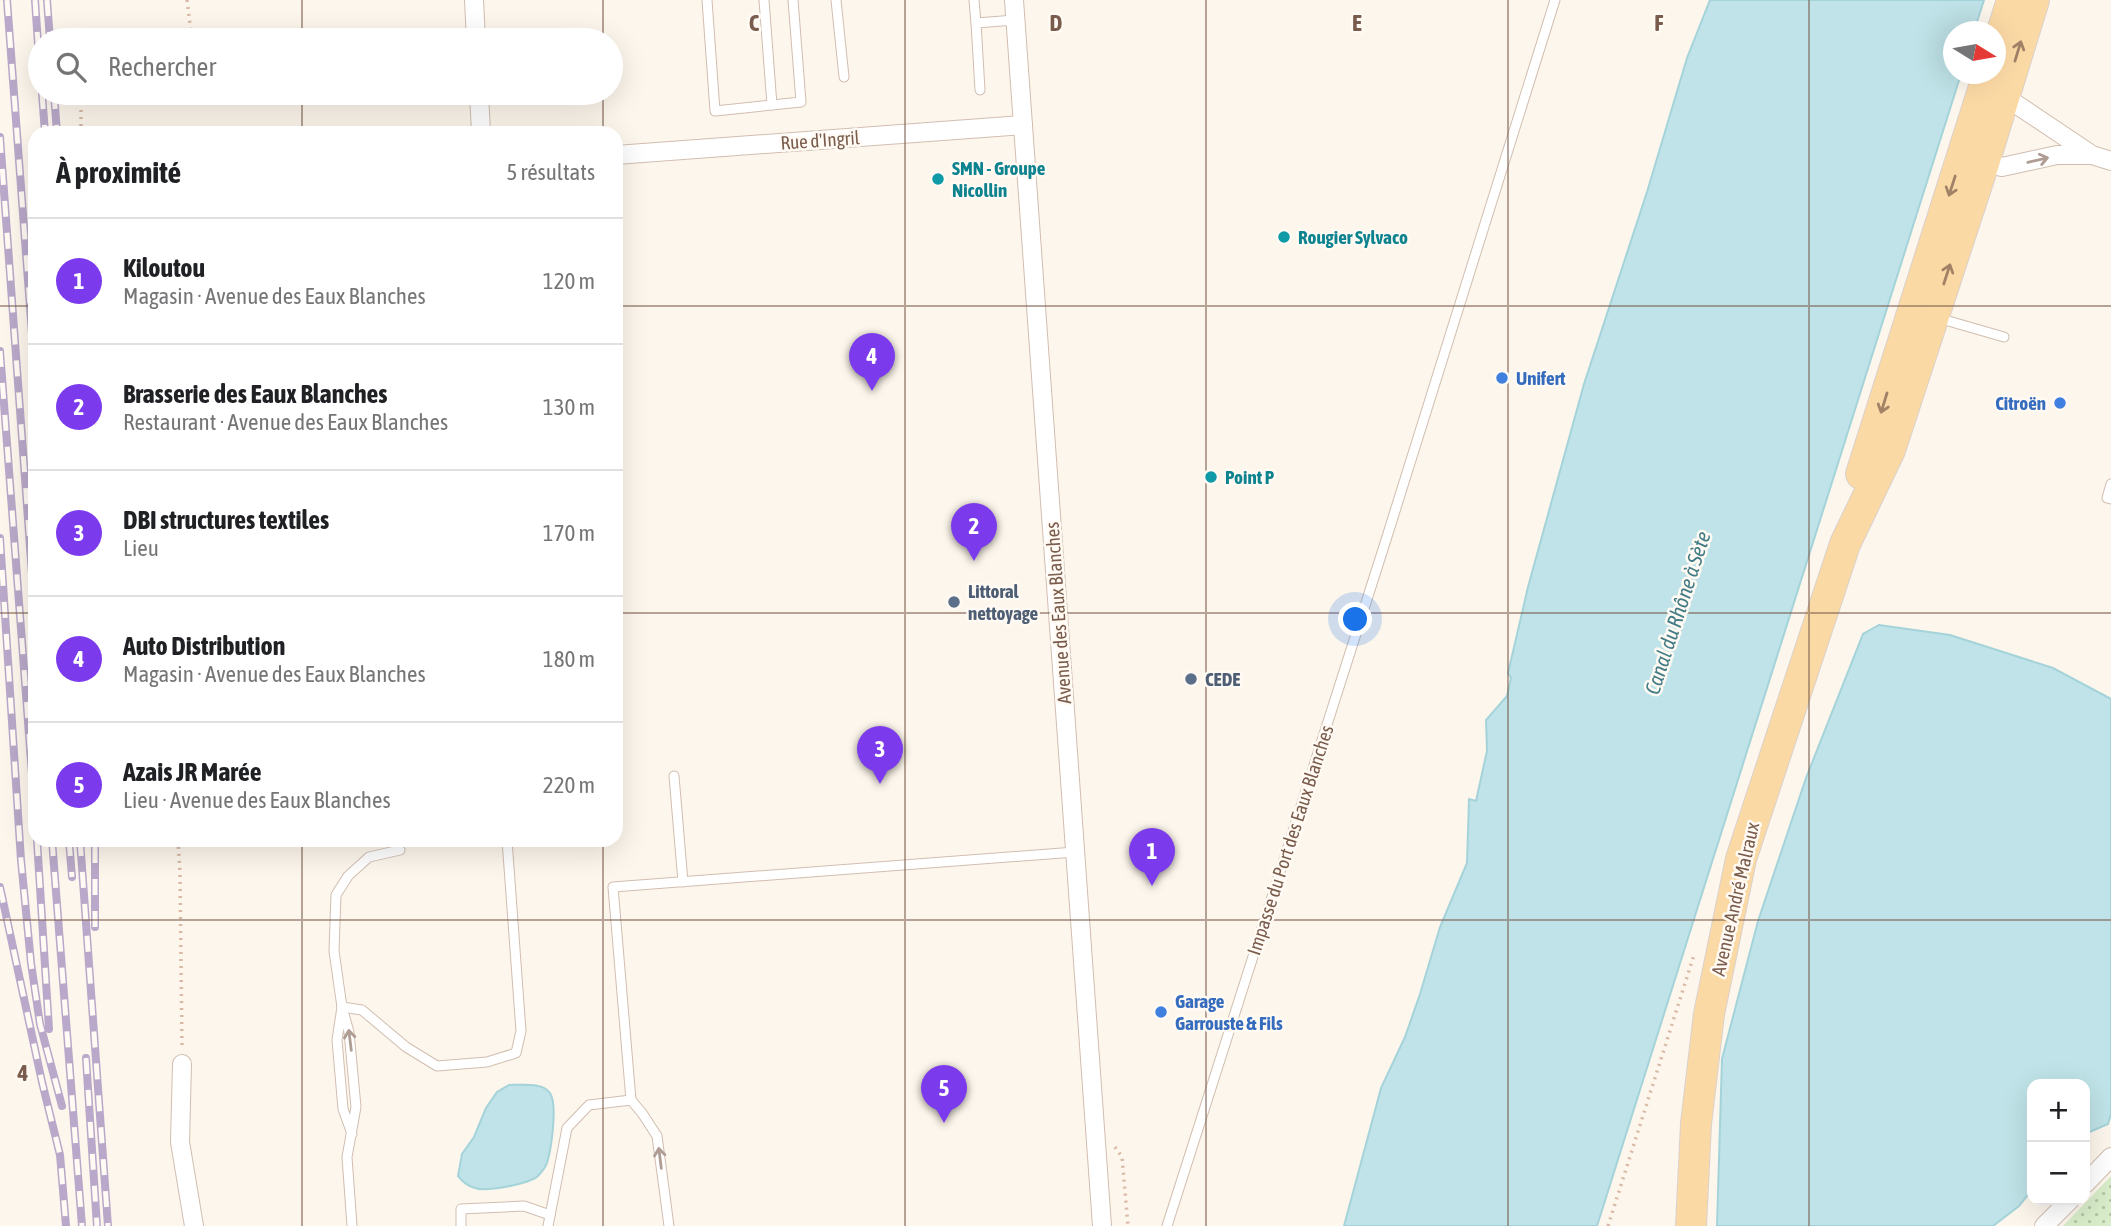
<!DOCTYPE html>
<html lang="fr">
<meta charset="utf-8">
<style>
:root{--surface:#fff;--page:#f2f2f2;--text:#202124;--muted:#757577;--line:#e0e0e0;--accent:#7c3aed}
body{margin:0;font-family:"Asap Condensed",sans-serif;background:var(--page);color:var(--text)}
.controls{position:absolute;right:21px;bottom:21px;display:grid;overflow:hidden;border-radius:14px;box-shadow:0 7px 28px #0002}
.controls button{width:63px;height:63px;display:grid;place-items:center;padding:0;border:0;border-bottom:2px solid var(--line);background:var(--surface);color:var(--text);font:35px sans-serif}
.compass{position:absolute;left:1943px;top:21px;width:63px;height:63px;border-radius:50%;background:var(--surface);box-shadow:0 7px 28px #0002;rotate:101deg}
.you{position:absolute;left:1356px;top:620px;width:24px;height:24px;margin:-18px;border:5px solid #fff;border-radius:50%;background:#1a73e8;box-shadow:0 0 0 10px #1a73e833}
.badge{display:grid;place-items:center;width:46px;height:46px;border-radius:50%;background:var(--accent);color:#fff;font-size:23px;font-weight:700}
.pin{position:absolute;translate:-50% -58px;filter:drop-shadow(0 2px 4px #0008)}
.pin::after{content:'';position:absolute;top:37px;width:24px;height:21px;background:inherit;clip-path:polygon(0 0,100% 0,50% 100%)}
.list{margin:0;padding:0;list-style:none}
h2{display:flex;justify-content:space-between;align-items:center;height:91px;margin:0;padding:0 28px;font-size:30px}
h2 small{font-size:23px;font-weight:400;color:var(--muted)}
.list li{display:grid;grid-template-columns:46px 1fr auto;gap:21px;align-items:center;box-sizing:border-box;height:126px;padding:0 28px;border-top:2px solid var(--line)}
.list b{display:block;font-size:26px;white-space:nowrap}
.list p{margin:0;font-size:23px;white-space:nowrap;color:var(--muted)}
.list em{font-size:23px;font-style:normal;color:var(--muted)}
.icon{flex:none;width:38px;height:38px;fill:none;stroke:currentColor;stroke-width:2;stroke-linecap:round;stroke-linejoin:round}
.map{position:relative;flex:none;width:2111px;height:1226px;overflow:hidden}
.search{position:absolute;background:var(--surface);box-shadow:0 7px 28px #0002;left:28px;top:28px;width:595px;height:77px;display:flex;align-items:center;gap:18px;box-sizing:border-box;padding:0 24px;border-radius:38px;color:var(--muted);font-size:26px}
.panel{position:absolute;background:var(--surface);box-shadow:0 7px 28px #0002;left:28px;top:126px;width:595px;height:721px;border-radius:21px}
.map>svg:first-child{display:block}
.grass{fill:url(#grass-dots)}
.water{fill:#bfe3e8;stroke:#a5d3da;stroke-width:2}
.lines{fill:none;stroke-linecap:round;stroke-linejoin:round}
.lane-casing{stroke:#d1beb0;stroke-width:11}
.street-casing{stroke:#d1beb0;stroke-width:20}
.primary-casing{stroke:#dad1cd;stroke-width:32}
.path{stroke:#d9b8a5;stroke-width:3.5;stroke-dasharray:2 5;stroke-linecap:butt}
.lane{stroke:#fff;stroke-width:9}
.street{stroke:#fff;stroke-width:18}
.primary{stroke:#fbd9a5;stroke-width:30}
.rail-casing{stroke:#b9a8c9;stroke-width:8}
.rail{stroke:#fffaf3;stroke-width:5;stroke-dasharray:16;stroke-linecap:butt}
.oneway{stroke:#a18267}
.oneway2{stroke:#af9d94}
.grid{fill:none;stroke:#7a5c4d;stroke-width:2;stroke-opacity:0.55}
.culture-dot{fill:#0f9aa8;stroke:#fffaf3;stroke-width:2.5}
.shop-dot{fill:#3f7fe0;stroke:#fffaf3;stroke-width:2.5}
.service-dot{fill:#5c6f8a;stroke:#fffaf3;stroke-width:2.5}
.labels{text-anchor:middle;stroke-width:5;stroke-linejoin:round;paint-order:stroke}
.street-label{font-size:19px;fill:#7a5c4d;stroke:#fffaf3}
.culture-label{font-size:19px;font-weight:bold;fill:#0d838f;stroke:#fffaf3;text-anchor:start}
.shop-label{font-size:19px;font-weight:bold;fill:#366cbe;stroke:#fffaf3;text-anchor:start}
.service-label{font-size:19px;font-weight:bold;fill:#4e5e75;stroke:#fffaf3;text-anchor:start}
.water-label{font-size:21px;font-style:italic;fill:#437c86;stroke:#fffaf3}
.grid-label{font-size:23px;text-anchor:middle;font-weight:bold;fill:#7a5c4d;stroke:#fffaf3;stroke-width:5;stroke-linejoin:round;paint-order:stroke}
</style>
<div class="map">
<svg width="2111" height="1226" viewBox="0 0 2111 1226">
<defs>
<pattern id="grass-dots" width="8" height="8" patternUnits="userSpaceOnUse" patternTransform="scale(1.75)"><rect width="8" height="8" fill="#d8ecc9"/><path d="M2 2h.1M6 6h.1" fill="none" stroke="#b4c2a5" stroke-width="1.8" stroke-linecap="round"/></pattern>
</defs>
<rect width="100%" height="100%" fill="#fdf6ec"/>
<polygon class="grass" points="2111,1176 2111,1226 2063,1226"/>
<g class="water">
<polygon points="1710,0 1984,0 1974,31 1954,32 1954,74 1961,74 1597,1226 1344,1226 1381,1088 1405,1037 1420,994 1440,927 1467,863 1469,799 1476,801 1487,751 1486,720 1507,696 1511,678 1508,673 1528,587 1584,384 1647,192 1687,58"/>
<polygon points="1879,625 1950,635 2053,668 2111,699 2111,1114 2108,1124 2085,1134 2085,1084 2032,1084 2032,1190 2019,1206 1993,1226 1717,1226 1722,1059 1758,921 1806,778 1863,634"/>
<path d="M509,1085C520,1085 543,1082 550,1093C558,1105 551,1150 547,1163C545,1168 541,1173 538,1176C529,1184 486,1192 475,1188C467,1186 463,1182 458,1176L462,1154L474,1137L486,1108L497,1092Z"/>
</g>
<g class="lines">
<defs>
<g id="lane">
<polyline points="707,0 715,111 801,102 793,0"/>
<polyline points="764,0 772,105"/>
<polyline points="836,0 844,77"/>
<polyline points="974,0 976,23 1015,20"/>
<polyline points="976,23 980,90"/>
<polyline points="1938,318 2004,337"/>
<polyline points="2111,484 2107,498 2111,499"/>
<polyline points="674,776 683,882"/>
<polyline points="400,850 369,857 348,876 336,895 334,951 342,1007 362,1010 406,1047 437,1066 487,1062 516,1053 521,1031 507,840"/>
<polyline points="631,1100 613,887 1075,852"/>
<polyline points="352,1134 343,1109 337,1040 342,1007 349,1032 356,1107 347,1157 352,1226"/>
<polyline points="461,1226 461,1209 524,1206 550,1215"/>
<polyline points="548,1226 567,1128 589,1105 631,1100 642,1113 657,1136 669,1226"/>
<polyline points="1167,1226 1385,543 1555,0"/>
</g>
<g id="street">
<polyline points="474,0 476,40"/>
<polyline points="1014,0 1102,1226"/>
<polyline points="479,93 481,133"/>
<polyline points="2004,96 2092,155 2111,161"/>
<polyline points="616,155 1023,125"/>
<polyline points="1984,163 2002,167 2057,155 2091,155"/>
<polyline points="182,1064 180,1142 194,1226"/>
<polyline points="2085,1184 2111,1157"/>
<polyline points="2044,1226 2070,1200"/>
</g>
<g id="primary">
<polyline points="1996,51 2012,0"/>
<polyline points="1861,474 1988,74"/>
<polyline points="1691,1226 1696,1124 1709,1014 1741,859 1845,544 1890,450 1984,163 2034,0"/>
</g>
</defs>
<use href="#lane" class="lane-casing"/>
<use href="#street" class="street-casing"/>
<use href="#primary" class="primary-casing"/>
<g class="path">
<polyline points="187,0 192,40"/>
<polyline points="81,133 81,103 93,93"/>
<polyline points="178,840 180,872 182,1048"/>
<polyline points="1115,1147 1122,1157 1128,1226"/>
<polyline points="1608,1226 1694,955"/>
</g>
<use href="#lane" class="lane"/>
<use href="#street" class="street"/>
<use href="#primary" class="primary"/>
<defs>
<g id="rail">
<polyline points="7,0 35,374"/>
<polyline points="35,0 40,73"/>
<polyline points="47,0 50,40"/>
<polyline points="42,93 45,133"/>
<polyline points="54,93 57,133"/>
<polyline points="0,137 35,615"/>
<polyline points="0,351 35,814"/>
<polyline points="0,538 21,860 31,963 40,1024 62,1106"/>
<polyline points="37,840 49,1029"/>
<polyline points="52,840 82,1226"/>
<polyline points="69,840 72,877"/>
<polyline points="80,840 108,1226"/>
<polyline points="0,887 42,1082 60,1155 66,1226"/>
<polyline points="95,927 95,840"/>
<polyline points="86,1058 97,1226"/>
</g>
</defs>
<use href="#rail" class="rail-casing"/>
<use href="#rail" class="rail"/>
</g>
<defs><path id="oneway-shaft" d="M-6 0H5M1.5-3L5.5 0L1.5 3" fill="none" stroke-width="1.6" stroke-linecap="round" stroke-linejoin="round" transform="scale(1.75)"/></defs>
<g class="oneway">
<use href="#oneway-shaft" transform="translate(2018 51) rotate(-73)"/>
<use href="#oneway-shaft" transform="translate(1952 186) rotate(108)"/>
<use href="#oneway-shaft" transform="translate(1947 274) rotate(-72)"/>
<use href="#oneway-shaft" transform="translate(1884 403) rotate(107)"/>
</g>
<g class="oneway2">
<use href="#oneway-shaft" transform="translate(2038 160) rotate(-13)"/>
<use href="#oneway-shaft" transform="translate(350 1040) rotate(-97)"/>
<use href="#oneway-shaft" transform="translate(660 1158) rotate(-97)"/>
</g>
<path class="grid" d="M302,0V40M603,0V40M905,0V1226M1206,0V1226M1508,0V1226M1809,0V1226M302,93V133M603,93V133M0,306H35M616,306H2111M0,613H35M616,613H2111M302,840V1226M603,840V1226M0,920H2111"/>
<g class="culture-dot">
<circle cx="938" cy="179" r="7"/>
<circle cx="1284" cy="237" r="7"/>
<circle cx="1211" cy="477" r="7"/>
</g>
<g class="shop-dot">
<circle cx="1502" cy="378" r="7"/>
<circle cx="2060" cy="403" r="7"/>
<circle cx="1161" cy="1012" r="7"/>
</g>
<g class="service-dot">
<circle cx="954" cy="602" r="7"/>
<circle cx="1191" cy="679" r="7"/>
</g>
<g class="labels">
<g class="street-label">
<text transform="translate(820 140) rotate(-4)" y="7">Rue d'Ingril</text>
<text transform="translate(1058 613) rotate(-94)" y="7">Avenue des Eaux Blanches</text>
<text transform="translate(1290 840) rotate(-72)" y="7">Impasse du Port des Eaux Blanches</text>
<text transform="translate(1735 899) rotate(-77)" y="7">Avenue André Malraux</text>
</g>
<g class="culture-label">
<text x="952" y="175">SMN - Groupe<tspan x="952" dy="22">Nicollin</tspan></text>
<text x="1298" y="244">Rougier Sylvaco</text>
<text x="1225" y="484">Point P</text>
</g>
<g class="shop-label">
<text x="1516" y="385">Unifert</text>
<text x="2046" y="410" text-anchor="end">Citroën</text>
<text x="1175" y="1008">Garage<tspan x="1175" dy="22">Garrouste &amp; Fils</tspan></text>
</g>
<g class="service-label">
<text x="968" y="598">Littoral<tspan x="968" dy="22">nettoyage</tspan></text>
<text x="1205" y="686">CEDE</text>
</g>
<g class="water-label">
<text transform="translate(1678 613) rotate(-72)" y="7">Canal du Rhône à Sète</text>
</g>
</g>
<g class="grid-label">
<text x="754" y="31">C</text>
<text x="1056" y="31">D</text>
<text x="1357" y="31">E</text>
<text x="1659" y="31">F</text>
<text x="23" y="1081">4</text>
</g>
</svg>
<div class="controls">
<button>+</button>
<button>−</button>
</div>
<svg class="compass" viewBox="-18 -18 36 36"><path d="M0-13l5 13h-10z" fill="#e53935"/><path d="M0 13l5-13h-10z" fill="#757577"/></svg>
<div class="you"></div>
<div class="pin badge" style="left:1152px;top:886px">1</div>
<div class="pin badge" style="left:974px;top:561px">2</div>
<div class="pin badge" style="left:880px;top:784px">3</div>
<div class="pin badge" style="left:872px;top:391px">4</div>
<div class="pin badge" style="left:944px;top:1123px">5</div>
<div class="search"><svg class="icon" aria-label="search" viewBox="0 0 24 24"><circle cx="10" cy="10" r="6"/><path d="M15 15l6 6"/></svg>Rechercher</div>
<section class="panel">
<h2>À proximité<small>5 résultats</small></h2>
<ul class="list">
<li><span class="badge">1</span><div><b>Kiloutou</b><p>Magasin · Avenue des Eaux Blanches</p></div><em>120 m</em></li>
<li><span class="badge">2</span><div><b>Brasserie des Eaux Blanches</b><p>Restaurant · Avenue des Eaux Blanches</p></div><em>130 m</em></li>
<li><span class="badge">3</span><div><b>DBI structures textiles</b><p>Lieu</p></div><em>170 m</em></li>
<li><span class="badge">4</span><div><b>Auto Distribution</b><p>Magasin · Avenue des Eaux Blanches</p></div><em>180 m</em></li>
<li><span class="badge">5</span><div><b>Azais JR Marée</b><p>Lieu · Avenue des Eaux Blanches</p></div><em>220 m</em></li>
</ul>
</section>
</div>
